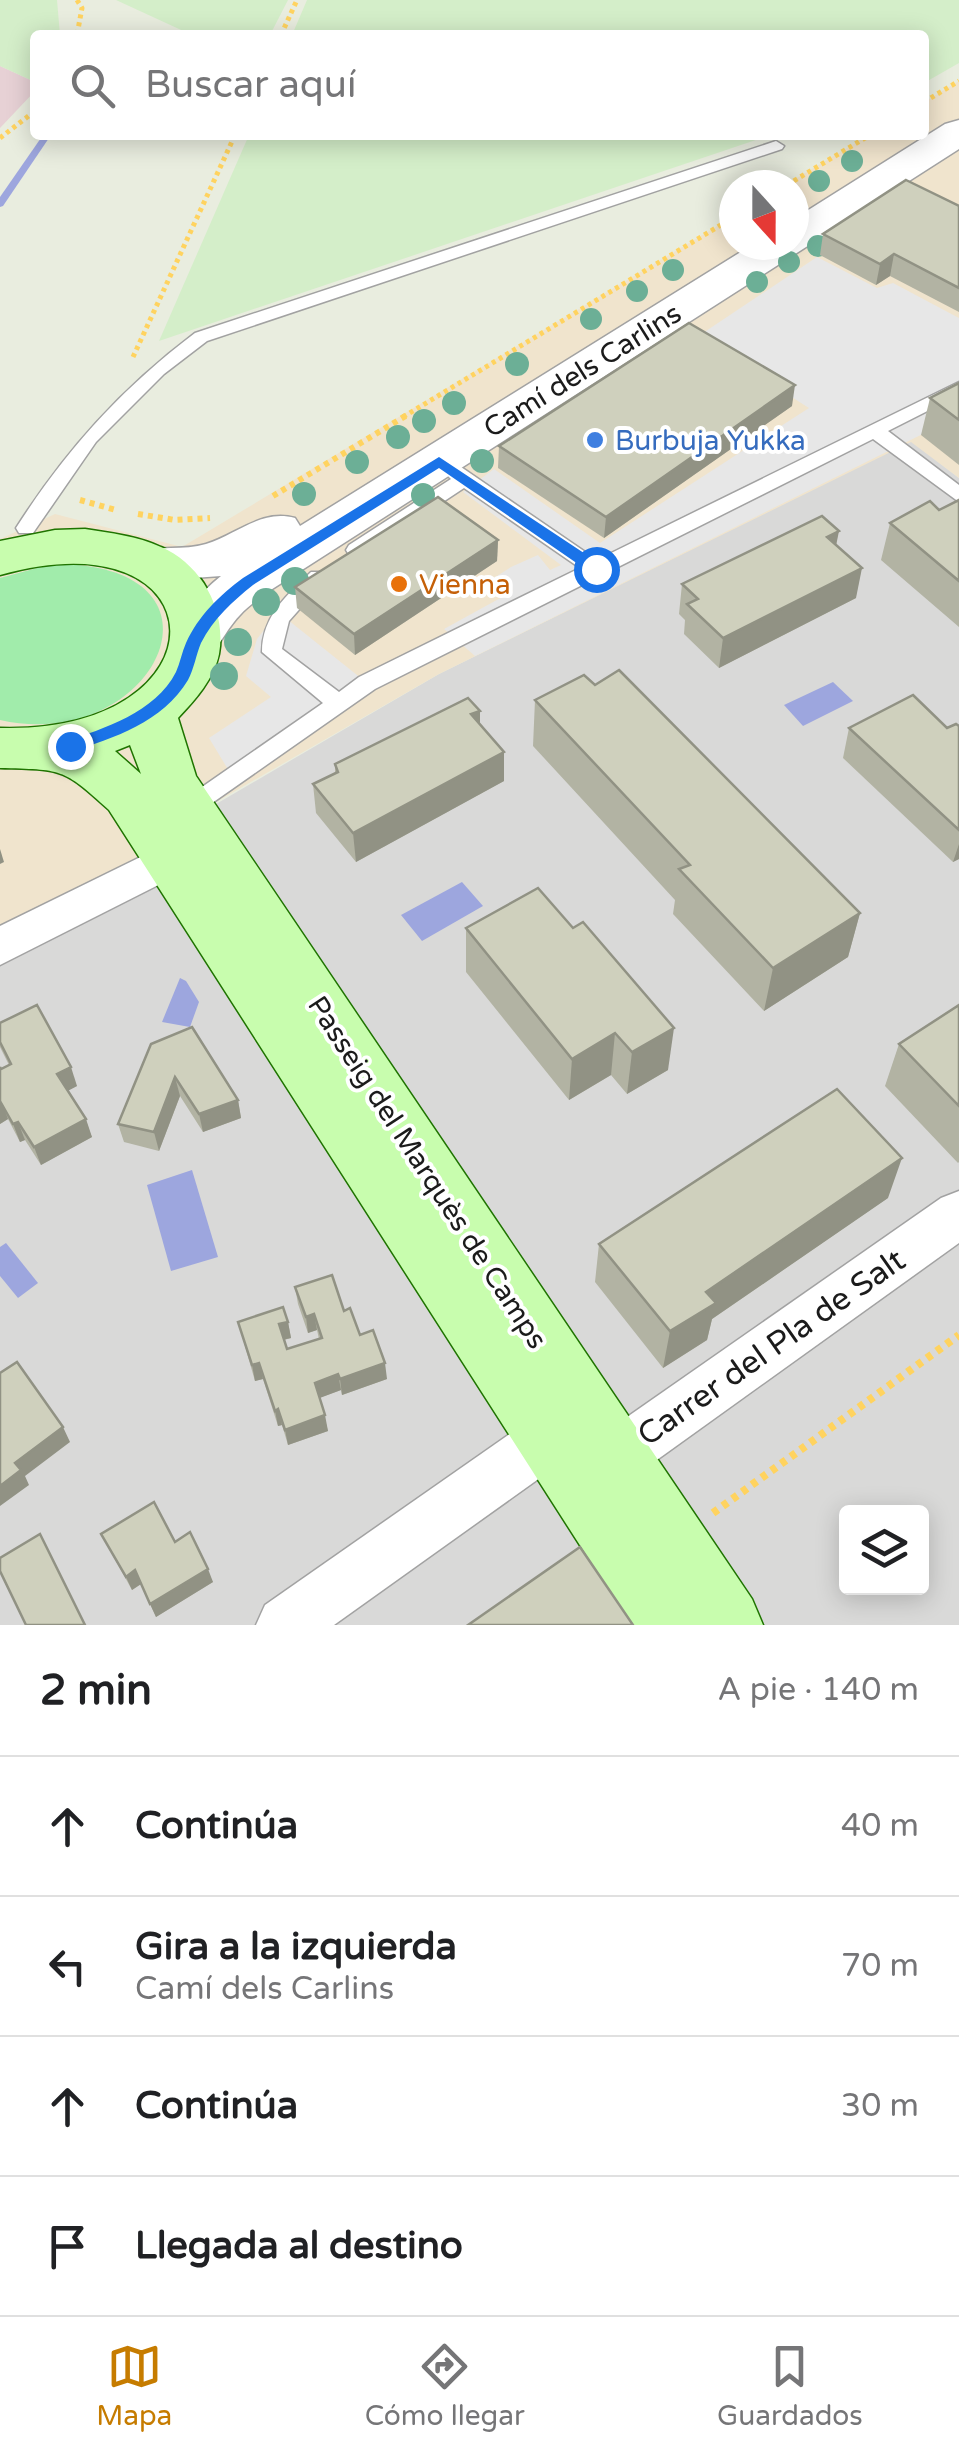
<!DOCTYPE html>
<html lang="es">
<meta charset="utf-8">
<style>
:root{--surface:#fff;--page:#f6f6f6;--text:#202124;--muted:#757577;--line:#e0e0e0;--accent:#c67c00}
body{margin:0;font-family:"Varela Round",sans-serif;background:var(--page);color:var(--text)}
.controls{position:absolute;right:30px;bottom:30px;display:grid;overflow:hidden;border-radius:10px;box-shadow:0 5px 25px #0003}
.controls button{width:90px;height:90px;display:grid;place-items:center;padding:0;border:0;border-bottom:2px solid var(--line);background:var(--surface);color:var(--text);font:50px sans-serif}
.compass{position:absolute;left:719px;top:170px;width:90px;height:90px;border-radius:50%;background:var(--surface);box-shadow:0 5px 25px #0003;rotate:159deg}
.stop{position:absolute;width:30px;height:30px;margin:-22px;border:8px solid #1a73e8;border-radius:50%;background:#fff}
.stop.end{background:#1a73e8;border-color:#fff;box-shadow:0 2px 10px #0008}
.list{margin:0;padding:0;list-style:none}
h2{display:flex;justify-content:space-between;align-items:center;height:130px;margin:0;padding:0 40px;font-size:42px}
h2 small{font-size:32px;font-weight:400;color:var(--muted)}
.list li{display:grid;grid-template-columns:65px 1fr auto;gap:30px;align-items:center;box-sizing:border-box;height:140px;padding:0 40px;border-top:2px solid var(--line)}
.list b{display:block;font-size:38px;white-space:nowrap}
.list p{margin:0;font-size:32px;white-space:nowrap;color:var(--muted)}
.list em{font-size:32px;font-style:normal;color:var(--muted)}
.icon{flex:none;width:55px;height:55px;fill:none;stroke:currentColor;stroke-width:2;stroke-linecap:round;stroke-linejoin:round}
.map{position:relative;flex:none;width:959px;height:1625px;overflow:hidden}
.search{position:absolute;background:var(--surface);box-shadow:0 5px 25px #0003;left:30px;right:30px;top:30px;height:110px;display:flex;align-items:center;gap:25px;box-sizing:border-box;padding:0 35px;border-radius:10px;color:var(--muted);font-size:38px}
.sheet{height:690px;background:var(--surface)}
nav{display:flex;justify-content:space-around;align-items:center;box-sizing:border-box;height:140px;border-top:2px solid var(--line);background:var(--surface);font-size:28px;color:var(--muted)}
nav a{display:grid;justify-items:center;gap:5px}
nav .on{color:var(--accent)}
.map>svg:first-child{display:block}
.residential{fill:#d9d9d8;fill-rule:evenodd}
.commercial{fill:#f0e4cd}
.industrial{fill:#e7d1d5}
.farmland{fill:#d4eec9}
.grass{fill:#a1ecab}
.parking{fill:#e7e7e7}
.water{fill:#9da6de}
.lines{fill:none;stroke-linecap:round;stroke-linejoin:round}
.stream{fill:#9da6de;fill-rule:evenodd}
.service-casing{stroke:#a2a2a2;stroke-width:3}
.minor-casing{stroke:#a2a2a2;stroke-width:3}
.tertiary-casing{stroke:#a2a2a2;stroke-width:3}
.secondary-casing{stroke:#1f7400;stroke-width:3}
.path-far2{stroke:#ffd35f;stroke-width:5;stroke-dasharray:4 4;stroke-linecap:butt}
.path-far1{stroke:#ffd35f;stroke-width:6;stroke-dasharray:5 5;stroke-linecap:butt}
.path{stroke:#ffd35f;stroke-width:8;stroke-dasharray:6 6;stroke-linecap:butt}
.service{fill:#fff;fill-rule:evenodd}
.minor{fill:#fff;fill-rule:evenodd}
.tertiary{fill:#fff;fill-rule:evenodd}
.secondary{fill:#c8fdae;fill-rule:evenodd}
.tree{fill:#6caf96}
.wall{fill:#b2b3a3}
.shaded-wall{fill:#919284}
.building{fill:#cfd0bd;stroke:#919284;stroke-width:2.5}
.route{fill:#1a73e8}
.shop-dot{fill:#3f7fe0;stroke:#fff;stroke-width:4}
.food-dot{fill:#e8710a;stroke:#fff;stroke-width:4}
.labels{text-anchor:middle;stroke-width:8;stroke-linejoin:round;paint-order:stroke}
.street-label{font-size:28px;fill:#1b1b1b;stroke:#fff}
.shop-label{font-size:28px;fill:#366cbe;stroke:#fff;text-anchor:start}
.food-label{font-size:28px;fill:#c56008;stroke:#fff;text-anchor:start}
.near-street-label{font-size:32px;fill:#1b1b1b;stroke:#fff}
</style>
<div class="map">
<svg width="959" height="1625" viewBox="0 0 959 1625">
<rect width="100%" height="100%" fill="#e9eddf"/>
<path class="residential" d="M911,441L959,478V1625H0V930L439,674ZM846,1512H922V1588H846Z"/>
<polygon class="commercial" points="959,81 959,478 911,442 439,674 190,817 161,851 0,930 0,539 55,514 182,547 734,216 734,245 794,245 794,185 785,185 869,135 924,135 924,102"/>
<polygon class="industrial" points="0,66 35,82 35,91 0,128"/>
<g class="farmland">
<polygon points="0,0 57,0 60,35 35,35 35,82 0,66"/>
<polygon points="116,0 288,0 270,35 192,35"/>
<polygon points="307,0 959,0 959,63 924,83 924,35 292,35"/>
<polygon points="249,135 771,135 159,341"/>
</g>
<path class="grass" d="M52,564C247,562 156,755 0,720V578Z"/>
<g class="parking">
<polygon points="817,257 877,288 893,283 959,318 959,416 475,656 444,629 513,591 497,576 511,567 538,555 550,570 561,565 463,492 494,469 600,543 809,408 697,337"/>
<polygon points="278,612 367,683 229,771 209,738 271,697 246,676 257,639"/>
</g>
<g class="water">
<polygon points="833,682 853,701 803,726 784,705"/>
<polygon points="462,882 483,906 422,941 401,915"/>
<polygon points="180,978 186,981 199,1002 190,1027 162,1022"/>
<polygon points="192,1170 218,1257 171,1271 147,1185"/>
<polygon points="6,1243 38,1283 18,1298 0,1276 0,1247"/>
</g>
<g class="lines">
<polygon class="stream" points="43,135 51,135 3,206 0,207 0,197"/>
<defs>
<g id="service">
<path d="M776,141L784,146L782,149L207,341L164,374L96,442L33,533H19L16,528C66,450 121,389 195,333Z"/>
<path d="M959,382V395L888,431L959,485V502L873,439L375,689L195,815H179L176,809L179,803L323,703L262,652C262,616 287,595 311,572H325L328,577L289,621L282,649L339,692L359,677L580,568L464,488L363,555H349L346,550L349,545L451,479L444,472L447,467H461L597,560Z"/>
</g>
<g id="minor">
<polygon points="171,842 186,847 193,859 186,871 0,965 0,926"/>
<polygon points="959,1191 959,1243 615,1490 596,1498 577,1490 569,1471 577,1452 941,1198"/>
<polygon points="553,1409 572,1417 580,1436 572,1455 334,1625 256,1625 265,1605 534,1417"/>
</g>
<path id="tertiary" d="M959,120V149L266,593C257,600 247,607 240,615C216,640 219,666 177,653L170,640C183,616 199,593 221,576L152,581L135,576L127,564L135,552C158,545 184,551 206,544C238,534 261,509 295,518L300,526L752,245H794V219L945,124Z"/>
<path id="secondary" d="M85,529C111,533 137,536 161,547C201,564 227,610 219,654C214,679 195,700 178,718L196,776L752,1599L763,1625H631L109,810C62,767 62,770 0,768V728C231,734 223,512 0,575V541L55,530ZM130,745L141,774L115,751Z"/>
</defs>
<use href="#service" class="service-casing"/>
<use href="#minor" class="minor-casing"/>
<use href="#tertiary" class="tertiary-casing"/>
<use href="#secondary" class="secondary-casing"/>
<g class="path-far2">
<polyline points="77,0 82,8 77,35"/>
<polyline points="281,35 297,0"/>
<polyline points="924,102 959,81"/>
<polyline points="0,138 35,111"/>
<polyline points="787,185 870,135"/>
<polyline points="133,357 235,135"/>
<polyline points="403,417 734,217"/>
</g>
<g class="path-far1">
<polyline points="273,496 407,415"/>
<polyline points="80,500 116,510"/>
<polyline points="138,514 175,520 210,518"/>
</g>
<polyline class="path" points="713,1513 959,1335"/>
<use href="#service" class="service"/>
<use href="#minor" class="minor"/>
<use href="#tertiary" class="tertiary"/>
<use href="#secondary" class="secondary"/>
</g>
<g class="tree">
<circle cx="852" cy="161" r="11"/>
<circle cx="819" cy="181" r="11"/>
<circle cx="818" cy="246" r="11"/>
<circle cx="789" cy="262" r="11"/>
<circle cx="673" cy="270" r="11"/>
<circle cx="757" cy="282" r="11"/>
<circle cx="637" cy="291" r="11"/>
<circle cx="591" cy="319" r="11"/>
<circle cx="517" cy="364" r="12"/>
<circle cx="454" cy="403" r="12"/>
<circle cx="424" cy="421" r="12"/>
<circle cx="398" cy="437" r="12"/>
<circle cx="482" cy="461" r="12"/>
<circle cx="357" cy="462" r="12"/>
<circle cx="304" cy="494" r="12"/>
<circle cx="423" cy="495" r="12"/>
<circle cx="295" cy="581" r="14"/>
<circle cx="266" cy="602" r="14"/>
<circle cx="238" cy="642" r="14"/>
<circle cx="224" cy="676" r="14"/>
</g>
<g class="wall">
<polygon points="959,206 959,312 890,276 876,285 820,255 823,234"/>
<polygon points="959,383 959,465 921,435 930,398"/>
<polygon points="792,406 604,538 498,468 499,446"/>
<polygon points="959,500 959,627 881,560 890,523 939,510"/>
<polygon points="498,540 497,561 355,655 297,608 295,587"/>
<polygon points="836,545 856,598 719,668 684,634 685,620 679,614 682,584"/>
<polygon points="535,700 860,913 848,957 764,1011 673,914 675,900 533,746"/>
<polygon points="480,725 504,752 504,781 356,862 316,813 313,784 335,773 335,764"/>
<polygon points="959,726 959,859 953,862 843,758 849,728"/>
<polygon points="466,928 573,928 668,1070 627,1094 611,1075 569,1100 466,972"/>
<polygon points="959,1005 959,1162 958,1163 885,1086 899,1044"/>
<polygon points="0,1023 77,1086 68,1090 92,1137 41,1165 25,1140 20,1142 8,1119 0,1124 1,1069 9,1065 0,1047"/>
<polygon points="151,1044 238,1100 241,1118 203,1132 180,1096 159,1151 124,1142 118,1124"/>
<polygon points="888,1198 712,1319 707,1340 663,1368 595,1282 599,1244"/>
<polygon points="295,1287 344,1311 387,1379 342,1395 341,1390 319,1398 328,1431 288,1445 282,1425 278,1426 263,1379 255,1381 238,1322 288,1322 291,1338 284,1340 287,1349 319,1339 317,1330 308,1333 298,1304"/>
<polygon points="101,1534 175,1542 213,1582 156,1617 141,1584 132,1590"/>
</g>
<g class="shaded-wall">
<polygon points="894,254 890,276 876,285 880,264"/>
<polygon points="795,385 792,406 604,538 606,517"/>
<polygon points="839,531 833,561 827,537"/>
<polygon points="498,540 497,561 355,655 354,634"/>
<polygon points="862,568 856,598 719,668 723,638"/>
<polygon points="480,711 480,740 471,714"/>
<polygon points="504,752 504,781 356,862 353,833"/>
<polygon points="959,844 959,859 953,862"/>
<polygon points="0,849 4,862 0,864"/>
<polygon points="860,913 848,957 764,1011 773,968"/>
<polygon points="674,1028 668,1070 627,1094 632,1052"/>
<polygon points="615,1033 611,1075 569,1100 572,1059"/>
<polygon points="71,1067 77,1086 64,1093 57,1074"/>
<polygon points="175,1077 180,1096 159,1151 154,1132"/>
<polygon points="1,1100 8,1119 0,1124 0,1101"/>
<polygon points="238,1100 241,1118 203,1132 199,1114"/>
<polygon points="86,1119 92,1137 41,1165 34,1147"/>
<polygon points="18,1122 25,1140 20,1142 13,1124"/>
<polygon points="902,1158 888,1198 712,1319 707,1340 663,1368 670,1331 706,1292"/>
<polygon points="314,1314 317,1330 308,1333 306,1317"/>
<polygon points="288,1322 291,1338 282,1340 279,1324"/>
<polygon points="259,1363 263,1379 255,1381 252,1365"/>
<polygon points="385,1363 387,1379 342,1395 340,1379"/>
<polygon points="338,1374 341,1390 317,1399 315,1383"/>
<polygon points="278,1409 282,1425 278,1426 275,1411"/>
<polygon points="325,1415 328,1431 288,1445 285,1430"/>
<polygon points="63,1427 70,1442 25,1476 29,1485 0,1506 0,1486 15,1463"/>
<polygon points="208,1569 213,1582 156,1617 150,1604"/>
<polygon points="135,1570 141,1584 132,1590 126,1577"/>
</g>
<g class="building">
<polygon points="906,180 959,206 959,288 894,254 880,264 823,234"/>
<polygon points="689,323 795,385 606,517 499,446"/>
<polygon points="959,383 959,420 930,398"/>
<polygon points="438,497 498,540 354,634 295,587"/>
<polygon points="959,500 959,581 890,523 930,501 939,510"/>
<polygon points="822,516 839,531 827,537 862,568 723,638 687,604 698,599 682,584"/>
<polygon points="619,670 860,913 773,968 679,869 690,865 535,700 584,675 595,685"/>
<polygon points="913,695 947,728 956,724 959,726 959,830 849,728"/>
<polygon points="468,698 480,711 471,714 504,752 353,833 313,784 338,772 335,764"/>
<polygon points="538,888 573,928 583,922 674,1028 632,1052 615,1033 572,1059 466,928"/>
<polygon points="37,1005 71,1067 57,1074 86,1119 34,1147 18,1122 13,1124 0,1101 0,1067 1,1069 11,1064 0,1042 0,1023"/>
<polygon points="959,1005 959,1106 899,1044"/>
<polygon points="192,1027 238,1100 199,1114 175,1077 154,1132 118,1124 151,1044"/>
<polygon points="837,1089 902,1158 706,1292 716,1303 670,1331 599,1244"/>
<polygon points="332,1275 344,1311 350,1308 360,1335 373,1330 385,1363 340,1379 338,1374 315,1383 325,1415 285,1430 278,1409 275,1411 259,1363 252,1365 238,1322 283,1307 288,1322 279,1324 287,1349 322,1338 314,1314 306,1317 295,1287"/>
<polygon points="17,1362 63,1427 15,1463 21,1470 0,1486 0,1373"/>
<polygon points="154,1502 175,1542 190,1532 208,1569 150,1604 135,1570 126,1577 101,1534"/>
<polygon points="40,1534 85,1625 26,1625 0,1571 0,1558"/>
<polygon points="580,1547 633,1625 468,1625"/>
</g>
<path class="route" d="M439,457L602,565V573H591L439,468L253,585C233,601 213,619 201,643C196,655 194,669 188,680C163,722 114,738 70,752L65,750V742C104,728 155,713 176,672C180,663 182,652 186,643C198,616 220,595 243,578Z"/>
<circle class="shop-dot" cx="595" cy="440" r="10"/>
<circle class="food-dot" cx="399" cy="584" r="10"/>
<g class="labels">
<g class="street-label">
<text transform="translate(582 370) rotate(-32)" y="10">Camí dels Carlins</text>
<text transform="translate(428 1172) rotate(57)" y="10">Passeig del Marquès de Camps</text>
</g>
<g class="shop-label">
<text x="615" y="450">Burbuja Yukka</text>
</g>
<g class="food-label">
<text x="419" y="594">Vienna</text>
</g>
<g class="near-street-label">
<text transform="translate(771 1347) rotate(-35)" y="11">Carrer del Pla de Salt</text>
</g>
</g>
</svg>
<div class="controls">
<button><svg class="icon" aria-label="layers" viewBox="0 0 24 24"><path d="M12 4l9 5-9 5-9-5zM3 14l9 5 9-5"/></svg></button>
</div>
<svg class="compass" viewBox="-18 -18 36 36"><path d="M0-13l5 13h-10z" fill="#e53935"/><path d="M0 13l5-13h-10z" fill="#757577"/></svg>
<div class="stop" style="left:596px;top:569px"></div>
<div class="stop end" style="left:70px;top:746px"></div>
<div class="search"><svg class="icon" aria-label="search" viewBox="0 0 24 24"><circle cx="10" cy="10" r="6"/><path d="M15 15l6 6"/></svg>Buscar aquí</div>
</div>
<section class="sheet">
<h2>2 min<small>A pie · 140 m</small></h2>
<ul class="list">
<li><svg class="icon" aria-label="ahead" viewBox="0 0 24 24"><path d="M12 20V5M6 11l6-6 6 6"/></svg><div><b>Continúa</b></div><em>40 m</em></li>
<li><svg class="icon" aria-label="left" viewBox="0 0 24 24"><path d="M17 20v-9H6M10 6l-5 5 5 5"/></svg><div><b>Gira a la izquierda</b><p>Camí dels Carlins</p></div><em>70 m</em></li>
<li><svg class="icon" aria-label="ahead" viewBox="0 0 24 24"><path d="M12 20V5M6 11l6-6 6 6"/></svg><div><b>Continúa</b></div><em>30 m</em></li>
<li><svg class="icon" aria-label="arrive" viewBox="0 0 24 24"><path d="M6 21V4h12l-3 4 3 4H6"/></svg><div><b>Llegada al destino</b></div></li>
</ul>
</section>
<nav>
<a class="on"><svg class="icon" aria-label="map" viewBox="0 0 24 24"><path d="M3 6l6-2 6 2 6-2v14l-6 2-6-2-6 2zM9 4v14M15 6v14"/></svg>Mapa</a>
<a><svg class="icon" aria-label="directions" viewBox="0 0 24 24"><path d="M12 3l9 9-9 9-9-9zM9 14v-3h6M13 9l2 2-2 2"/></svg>Cómo llegar</a>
<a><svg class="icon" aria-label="saved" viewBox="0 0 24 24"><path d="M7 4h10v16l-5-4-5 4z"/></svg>Guardados</a>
</nav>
